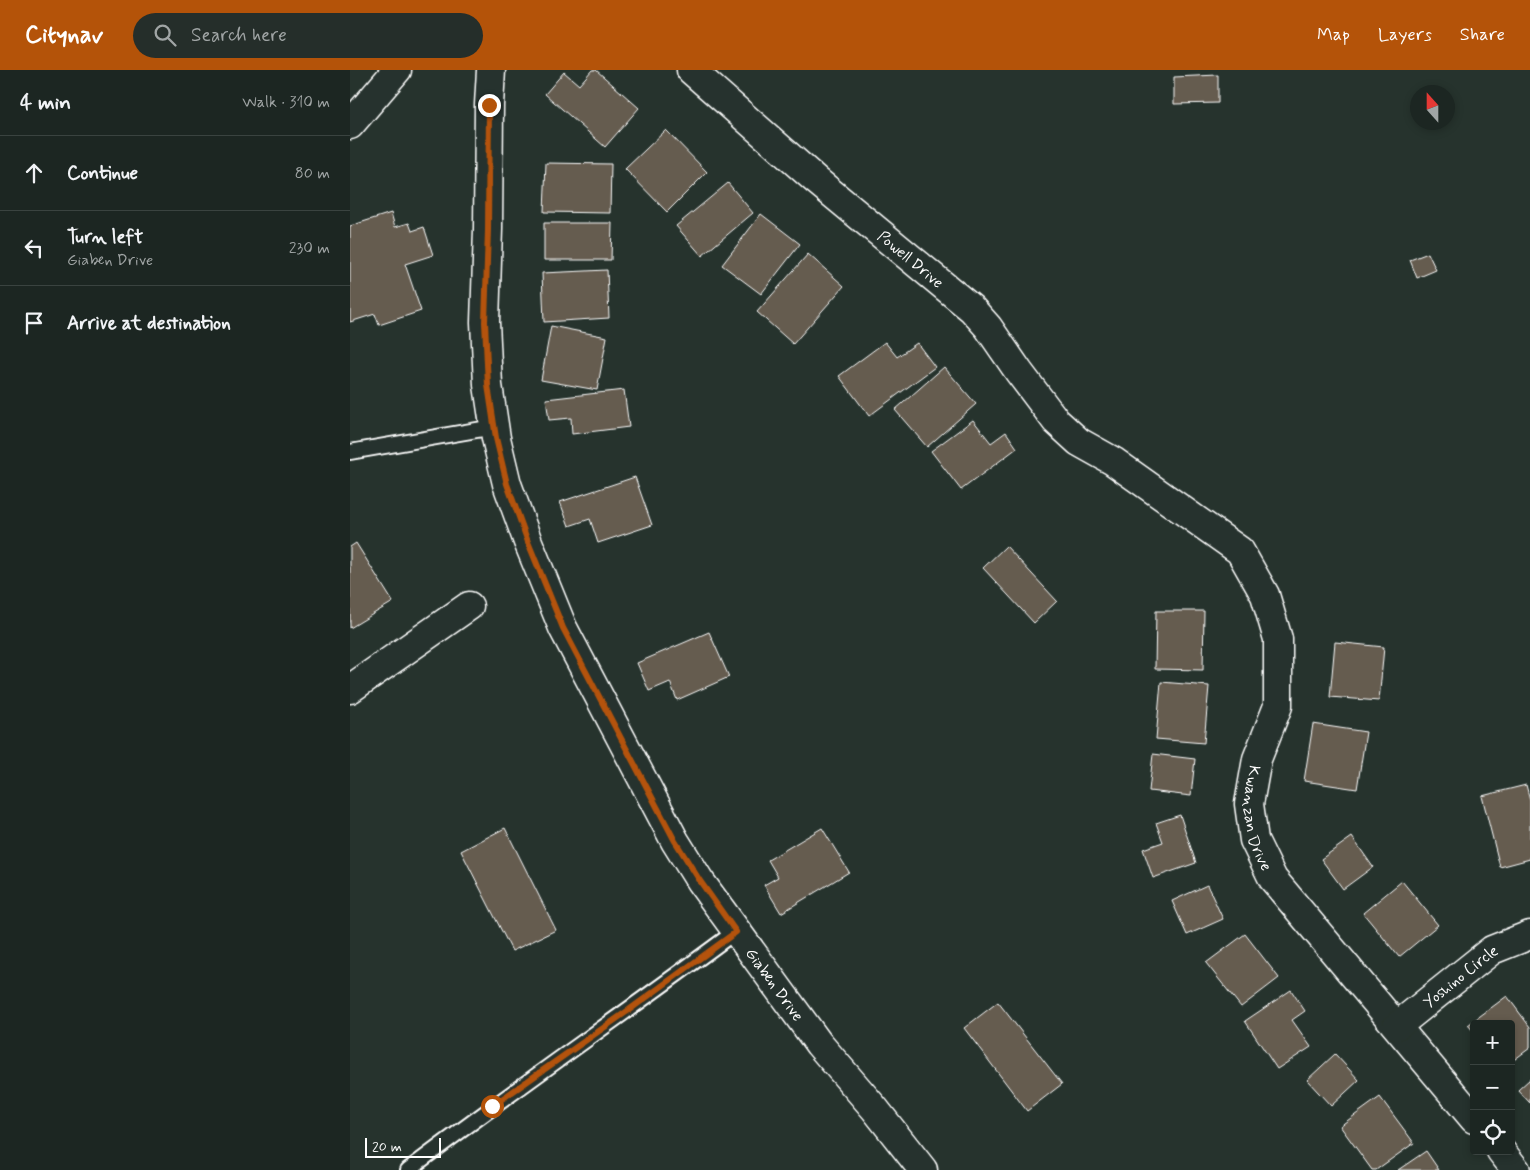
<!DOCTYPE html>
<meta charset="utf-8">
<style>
:root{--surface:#1c2622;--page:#252e2a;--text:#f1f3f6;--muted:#a0a5a5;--line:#3a4340;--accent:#b45309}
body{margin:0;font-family:Mynerve,sans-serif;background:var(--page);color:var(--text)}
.controls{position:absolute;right:15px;bottom:15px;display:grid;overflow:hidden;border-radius:5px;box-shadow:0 2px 8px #0003}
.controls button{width:45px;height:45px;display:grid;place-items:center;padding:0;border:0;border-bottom:1px solid var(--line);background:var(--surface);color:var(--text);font:25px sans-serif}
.compass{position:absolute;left:1060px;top:15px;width:45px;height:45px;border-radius:50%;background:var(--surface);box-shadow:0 2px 8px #0003;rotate:339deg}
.scale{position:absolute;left:15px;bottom:12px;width:76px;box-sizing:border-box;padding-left:5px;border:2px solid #fff;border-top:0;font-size:14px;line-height:18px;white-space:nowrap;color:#fff;-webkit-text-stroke:4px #26332d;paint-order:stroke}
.stop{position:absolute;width:15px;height:15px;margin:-11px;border:4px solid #b45309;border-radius:50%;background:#fff}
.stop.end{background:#b45309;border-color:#fff;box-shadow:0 1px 5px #0008}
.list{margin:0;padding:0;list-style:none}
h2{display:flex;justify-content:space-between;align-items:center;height:65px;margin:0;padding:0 20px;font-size:21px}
h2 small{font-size:16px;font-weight:400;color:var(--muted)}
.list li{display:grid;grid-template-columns:32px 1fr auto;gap:15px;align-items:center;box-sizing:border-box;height:75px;padding:0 20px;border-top:1px solid var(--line)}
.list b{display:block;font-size:19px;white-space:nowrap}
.list p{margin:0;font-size:16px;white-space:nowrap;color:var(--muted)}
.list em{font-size:16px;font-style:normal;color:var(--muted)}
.icon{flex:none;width:28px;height:28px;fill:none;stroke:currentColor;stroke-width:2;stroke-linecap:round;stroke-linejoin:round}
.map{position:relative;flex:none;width:1180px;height:1100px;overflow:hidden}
header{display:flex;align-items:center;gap:30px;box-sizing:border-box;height:70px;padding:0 25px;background:var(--accent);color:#fff}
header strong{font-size:24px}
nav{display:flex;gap:28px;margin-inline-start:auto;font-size:18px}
.search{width:350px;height:45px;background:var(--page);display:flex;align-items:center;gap:12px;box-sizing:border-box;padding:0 18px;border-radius:28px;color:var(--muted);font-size:19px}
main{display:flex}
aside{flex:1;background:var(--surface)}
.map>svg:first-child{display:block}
.building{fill:#655c50;stroke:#fff}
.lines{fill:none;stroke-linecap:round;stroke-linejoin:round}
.lane-casing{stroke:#fff;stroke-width:18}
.street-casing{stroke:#fff;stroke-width:31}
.lane{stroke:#26332d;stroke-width:14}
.street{stroke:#26332d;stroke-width:28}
.route{stroke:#b45309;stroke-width:6}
.labels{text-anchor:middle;stroke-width:4;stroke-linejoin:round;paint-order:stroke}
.street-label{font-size:16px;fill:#fff;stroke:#26332d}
</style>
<header>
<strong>Citynav</strong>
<div class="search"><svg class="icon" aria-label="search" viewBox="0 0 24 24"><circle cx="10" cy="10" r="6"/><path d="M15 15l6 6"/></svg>Search here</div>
<nav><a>Map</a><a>Layers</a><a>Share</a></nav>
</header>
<main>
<aside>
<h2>4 min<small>Walk · 310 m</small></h2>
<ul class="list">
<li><svg class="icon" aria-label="ahead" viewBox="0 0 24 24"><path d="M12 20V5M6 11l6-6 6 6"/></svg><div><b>Continue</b></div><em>80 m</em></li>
<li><svg class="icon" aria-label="left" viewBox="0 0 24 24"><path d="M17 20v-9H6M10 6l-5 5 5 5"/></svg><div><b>Turn left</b><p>Giaben Drive</p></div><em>230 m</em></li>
<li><svg class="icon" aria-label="arrive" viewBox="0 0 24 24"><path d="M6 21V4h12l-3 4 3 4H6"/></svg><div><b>Arrive at destination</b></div></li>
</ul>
</aside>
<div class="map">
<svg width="1180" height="1100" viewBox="0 0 1180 1100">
<rect width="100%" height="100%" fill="#26332d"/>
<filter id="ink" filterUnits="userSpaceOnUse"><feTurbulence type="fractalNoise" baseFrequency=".02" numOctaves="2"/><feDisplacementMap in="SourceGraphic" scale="10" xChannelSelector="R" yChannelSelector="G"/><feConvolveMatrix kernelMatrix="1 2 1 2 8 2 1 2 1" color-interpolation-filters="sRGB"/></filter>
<g filter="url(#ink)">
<g class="building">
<polygon points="242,0 246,0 289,38 255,77 195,24 214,2 229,15"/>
<polygon points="868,5 868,33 824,34 824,7"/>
<polygon points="316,60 357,102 317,142 275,99"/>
<polygon points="196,93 261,94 260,143 194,142"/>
<polygon points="378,113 403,143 352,186 326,156"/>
<polygon points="41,143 45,157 59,153 62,161 74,157 83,185 55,194 71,241 29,255 25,244 0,252 0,156"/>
<polygon points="411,144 450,174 411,224 372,195"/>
<polygon points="194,153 262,153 261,190 194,190"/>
<polygon points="1078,183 1086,200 1067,208 1060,190"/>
<polygon points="458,184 494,216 443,274 407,242"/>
<polygon points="257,200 259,248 194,252 192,203"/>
<polygon points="201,256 257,267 247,320 191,310"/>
<polygon points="535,272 547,287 567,273 585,297 519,346 489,306"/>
<polygon points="594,297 626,334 577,377 545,340"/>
<polygon points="274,320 279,357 222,364 221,348 199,350 196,329"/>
<polygon points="623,350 641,373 656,362 667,378 611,420 581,381"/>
<polygon points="285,407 302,455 248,473 240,449 219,456 210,432"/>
<polygon points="6,473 43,532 0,558 0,477"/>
<polygon points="656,476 707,531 684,553 633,498"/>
<polygon points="806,541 854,541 853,600 805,599"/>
<polygon points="359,562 379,607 327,630 320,612 299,621 287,593"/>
<polygon points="985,572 1034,577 1029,631 980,627"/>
<polygon points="811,612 859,616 854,673 806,669"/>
<polygon points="963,654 1016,662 1007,719 954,711"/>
<polygon points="803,684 845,689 841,726 799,721"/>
<polygon points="1176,715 1180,730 1180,789 1150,797 1132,726"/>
<polygon points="830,745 846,793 803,808 793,779 813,772 806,753"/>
<polygon points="155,758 206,860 162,881 111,781"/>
<polygon points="472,758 499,802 431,843 414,815 428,807 418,790"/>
<polygon points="1002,767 1023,797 993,819 971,789"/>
<polygon points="1052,811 1088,855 1049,887 1013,843"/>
<polygon points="857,815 873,849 837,865 822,831"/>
<polygon points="895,864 929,908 891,937 856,893"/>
<polygon points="941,920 955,941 942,950 961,977 927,999 895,951"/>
<polygon points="1157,926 1180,957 1180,978 1161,992 1161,954 1124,954 1124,962 1118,955"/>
<polygon points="648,932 712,1014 677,1041 614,958"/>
<polygon points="985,984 1009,1010 981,1036 957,1010"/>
<polygon points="1180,1009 1180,1033 1168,1020"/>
<polygon points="1030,1027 1064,1073 1026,1100 1022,1100 990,1056"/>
<polygon points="1076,1081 1089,1100 1048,1100"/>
</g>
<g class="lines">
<defs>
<g id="lane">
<polyline points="0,382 144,357"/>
<path d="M58,1100C166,1018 277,942 386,861"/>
</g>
<g id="street">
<path id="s1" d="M141,0L139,35L138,159L135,252L138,315L146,368L157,414L178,472L213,558L325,771L350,811L469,974L525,1039L573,1100"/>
<path id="s2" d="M341,0L467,111L622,239L638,257L669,302L706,351L729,372L763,391L890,481L915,525L928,569V636L907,689L899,734L904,770L923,809L1124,1049"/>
<polyline points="0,55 47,0"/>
<polyline points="0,619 119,536"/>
<path id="s3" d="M1047,956L1142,880L1180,865"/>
<polyline points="1151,1081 1166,1100"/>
</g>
</defs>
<use href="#lane" class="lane-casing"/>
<use href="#street" class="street-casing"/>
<use href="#lane" class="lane"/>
<use href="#street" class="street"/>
</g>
</g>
<g class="lines" filter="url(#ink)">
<polyline class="route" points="139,35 138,160 135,252 138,315 146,368 157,414 178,472 213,558 325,771 350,811 386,862 279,940 142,1036"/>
</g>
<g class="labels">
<g class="street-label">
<text dy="6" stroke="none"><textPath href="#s2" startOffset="290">Powell Drive</textPath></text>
<text dy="6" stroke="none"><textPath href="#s2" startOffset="1016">Kwanzan Drive</textPath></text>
<text dy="6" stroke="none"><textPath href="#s3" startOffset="81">Yoshino Circle</textPath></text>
<text dy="6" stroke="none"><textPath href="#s1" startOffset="986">Giaben Drive</textPath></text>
</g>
</g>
</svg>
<div class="controls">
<button>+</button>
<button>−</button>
<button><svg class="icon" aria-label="locate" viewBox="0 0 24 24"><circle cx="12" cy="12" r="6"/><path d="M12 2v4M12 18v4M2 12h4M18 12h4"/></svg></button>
</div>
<svg class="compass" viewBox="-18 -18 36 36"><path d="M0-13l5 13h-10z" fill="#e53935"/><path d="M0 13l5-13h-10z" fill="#a0a5a5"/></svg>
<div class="scale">20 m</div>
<div class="stop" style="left:142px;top:1036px"></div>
<div class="stop end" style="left:139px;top:35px"></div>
</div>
</main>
